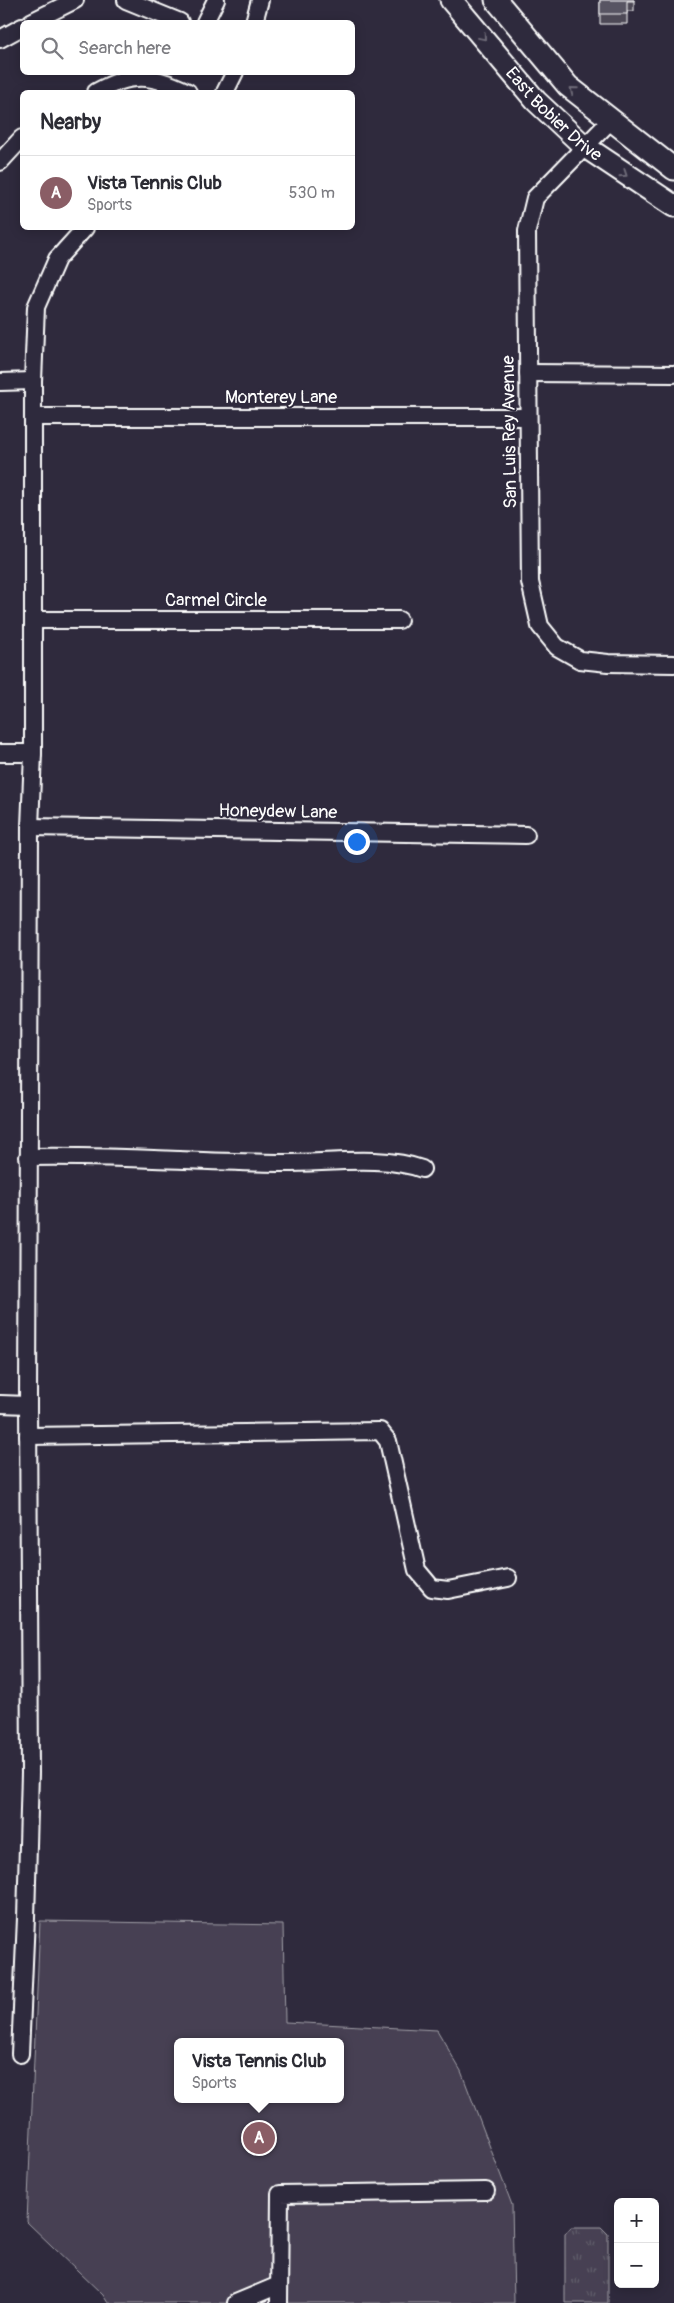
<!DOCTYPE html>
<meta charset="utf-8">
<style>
:root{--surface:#fff;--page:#f2f2f3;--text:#2b2b33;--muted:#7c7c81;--line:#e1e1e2;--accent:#8a5d65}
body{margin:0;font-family:Pangolin,sans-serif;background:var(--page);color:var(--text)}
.controls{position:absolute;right:15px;bottom:15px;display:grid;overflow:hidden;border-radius:8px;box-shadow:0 2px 12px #0003}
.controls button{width:45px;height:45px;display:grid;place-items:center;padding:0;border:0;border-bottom:1px solid var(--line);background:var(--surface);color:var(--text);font:25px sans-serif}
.you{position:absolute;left:356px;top:841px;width:18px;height:18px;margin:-12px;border:4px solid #fff;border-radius:50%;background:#1a73e8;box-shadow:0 0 0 8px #1a73e833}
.badge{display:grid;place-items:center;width:32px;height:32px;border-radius:50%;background:var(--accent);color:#fff;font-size:16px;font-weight:700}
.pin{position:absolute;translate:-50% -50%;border:2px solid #fff;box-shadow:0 1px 5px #0006}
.popup{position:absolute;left:174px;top:2038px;width:170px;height:65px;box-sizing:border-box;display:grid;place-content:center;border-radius:8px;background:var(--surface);filter:drop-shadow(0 1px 4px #0005);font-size:16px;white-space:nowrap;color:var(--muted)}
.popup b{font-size:19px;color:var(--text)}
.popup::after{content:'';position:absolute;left:50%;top:100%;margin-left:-10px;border:10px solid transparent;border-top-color:var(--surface)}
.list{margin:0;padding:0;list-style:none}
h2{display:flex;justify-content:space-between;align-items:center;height:65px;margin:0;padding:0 20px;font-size:21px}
h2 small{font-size:16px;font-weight:400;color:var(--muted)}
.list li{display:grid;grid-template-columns:32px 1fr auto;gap:15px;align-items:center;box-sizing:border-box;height:75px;padding:0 20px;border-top:1px solid var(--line)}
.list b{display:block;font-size:19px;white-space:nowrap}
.list p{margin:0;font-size:16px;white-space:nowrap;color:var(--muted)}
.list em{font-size:16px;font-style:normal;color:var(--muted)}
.icon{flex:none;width:28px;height:28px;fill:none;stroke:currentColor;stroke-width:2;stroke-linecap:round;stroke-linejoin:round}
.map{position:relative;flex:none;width:674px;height:2303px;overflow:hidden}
.search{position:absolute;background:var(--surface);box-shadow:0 2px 12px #0003;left:20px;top:20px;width:335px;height:55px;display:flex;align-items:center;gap:12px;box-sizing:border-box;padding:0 18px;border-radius:8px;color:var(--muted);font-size:19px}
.panel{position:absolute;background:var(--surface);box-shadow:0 2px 12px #0003;left:20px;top:90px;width:335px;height:140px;border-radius:8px}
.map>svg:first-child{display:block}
.green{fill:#464152;stroke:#a2a0a8;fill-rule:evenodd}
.park{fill:url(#park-tufts);stroke:#a2a0a8}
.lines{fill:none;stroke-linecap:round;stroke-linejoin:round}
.minor-casing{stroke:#fff;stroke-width:20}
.major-casing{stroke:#fff;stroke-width:25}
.minor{stroke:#2f2a3d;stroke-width:16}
.major{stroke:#2f2a3d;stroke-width:21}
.wall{fill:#4d4956;stroke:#fff}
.building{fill:#595564;stroke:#fff}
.oneway{stroke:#6d6a77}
.labels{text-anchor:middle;stroke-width:4;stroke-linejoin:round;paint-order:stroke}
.street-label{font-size:18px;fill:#fff;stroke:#2f2a3d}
</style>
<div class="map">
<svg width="674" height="2303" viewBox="0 0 674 2303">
<defs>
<pattern id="park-tufts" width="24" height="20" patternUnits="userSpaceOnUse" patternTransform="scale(1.25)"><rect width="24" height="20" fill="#464152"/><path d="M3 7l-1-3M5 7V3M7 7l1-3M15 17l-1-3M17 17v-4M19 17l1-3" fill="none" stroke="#625e6c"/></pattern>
</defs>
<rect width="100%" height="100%" fill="#2f2a3d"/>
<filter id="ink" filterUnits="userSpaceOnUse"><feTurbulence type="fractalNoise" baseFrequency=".02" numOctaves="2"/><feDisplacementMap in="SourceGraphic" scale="10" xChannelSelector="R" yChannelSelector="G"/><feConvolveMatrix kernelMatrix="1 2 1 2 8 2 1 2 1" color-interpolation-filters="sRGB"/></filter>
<g filter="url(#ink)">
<path class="green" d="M40,1921L283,1925L285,2022L437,2030L461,2071L512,2205L514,2303H108L103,2295L27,2222ZM178,2042H340V2099H178Z"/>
<polygon class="park" points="571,2227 601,2227 608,2234 608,2303 565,2303 565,2234"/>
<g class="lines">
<defs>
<g id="minor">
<polyline points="126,0 180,22"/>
<polyline points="31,22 75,0"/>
<polyline points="205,22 216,0"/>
<polyline points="254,22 260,0"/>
<polyline points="0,39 22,27"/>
<path d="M96,92C132,72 151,74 188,92"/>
<polyline points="225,92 235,72"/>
<polyline points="611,120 535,198 527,231 530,582 540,626 557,647 580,660 608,663 674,664"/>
<polyline points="0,162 22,138"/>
<polyline points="528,373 674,374"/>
<polyline points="0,382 33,381"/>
<polyline points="33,417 528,417"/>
<polyline points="33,620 399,620"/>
<polyline points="0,753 33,753"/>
<polyline points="30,827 526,835"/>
<path d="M28,1157C112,1155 195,1162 279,1163C322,1164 383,1154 422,1169"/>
<polyline points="0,1404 28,1405"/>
<polyline points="28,1436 380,1431 388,1441 417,1570 432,1588 448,1590 508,1578"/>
<polyline points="20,2054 26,1918 30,1773 28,1405 30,827 33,753 33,381 36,307 57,259 85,228"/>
<polyline points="236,2303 279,2285"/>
<polyline points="279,2303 280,2194 486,2191"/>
</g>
<g id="major">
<path id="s1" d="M451,0L536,101L584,146L674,206"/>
<polyline points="496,0 568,86 674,169"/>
</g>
</defs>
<use href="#minor" class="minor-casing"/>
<use href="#major" class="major-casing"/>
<use href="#minor" class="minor"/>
<use href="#major" class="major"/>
</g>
<polygon class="wall" points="600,0 634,0 634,11 627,11 627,24 600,24"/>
<polygon class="building" points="600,0 634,0 634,1 627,1 627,14 600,14"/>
<defs><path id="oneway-chevron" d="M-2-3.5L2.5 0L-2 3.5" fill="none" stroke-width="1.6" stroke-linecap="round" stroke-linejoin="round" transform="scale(1.25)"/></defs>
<g class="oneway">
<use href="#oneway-chevron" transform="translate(483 37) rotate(50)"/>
<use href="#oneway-chevron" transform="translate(573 90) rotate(-140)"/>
<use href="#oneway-chevron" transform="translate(624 174) rotate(34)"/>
</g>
</g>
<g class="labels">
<g class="street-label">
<text dy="6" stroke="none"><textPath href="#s1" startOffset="154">East Bobier Drive</textPath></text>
<text x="281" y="403">Monterey Lane</text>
<text transform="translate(509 432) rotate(-91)" y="6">San Luis Rey Avenue</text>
<text x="216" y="606">Carmel Circle</text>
<text transform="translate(278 811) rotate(1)" y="6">Honeydew Lane</text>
</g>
</g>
</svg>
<div class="controls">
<button>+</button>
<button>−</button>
</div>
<div class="you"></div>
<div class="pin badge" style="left:259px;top:2138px">A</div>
<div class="popup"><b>Vista Tennis Club</b>Sports</div>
<div class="search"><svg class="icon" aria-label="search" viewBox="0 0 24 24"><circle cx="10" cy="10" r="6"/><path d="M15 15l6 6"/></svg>Search here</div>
<section class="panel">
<h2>Nearby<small></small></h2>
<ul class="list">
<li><span class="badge">A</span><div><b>Vista Tennis Club</b><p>Sports</p></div><em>530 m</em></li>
</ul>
</section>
</div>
